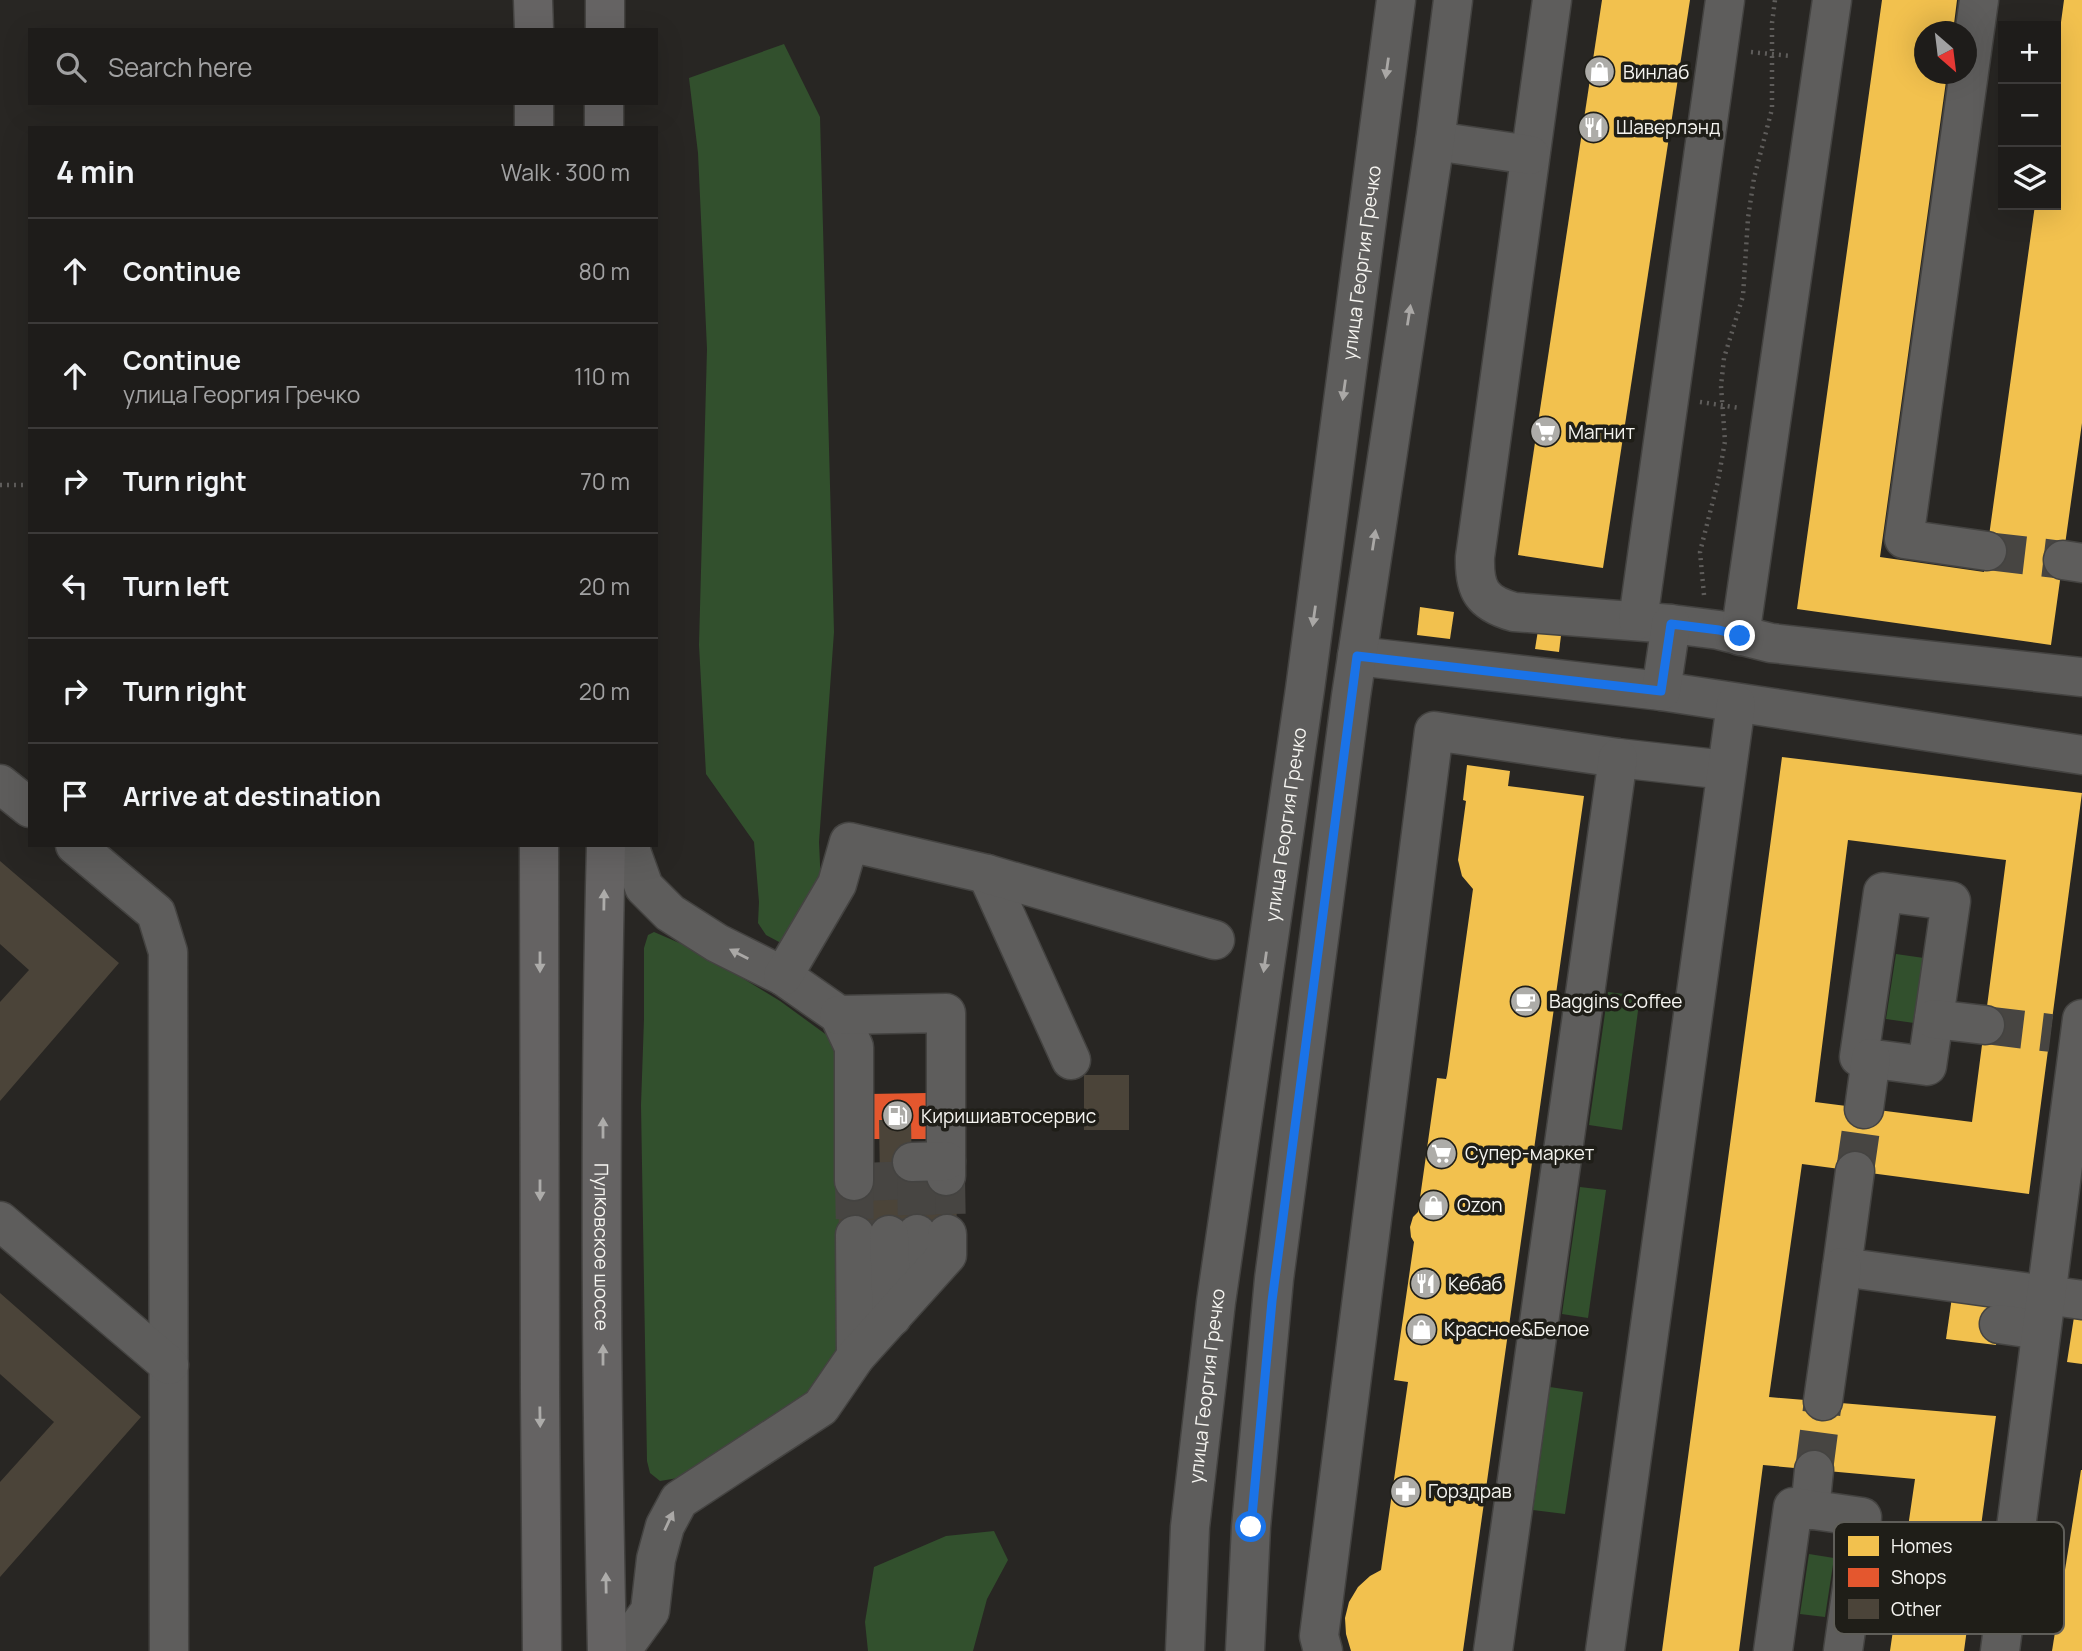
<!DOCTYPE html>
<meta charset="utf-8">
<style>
:root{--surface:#1e1c1a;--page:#2b2927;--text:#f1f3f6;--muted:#a1a1a2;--line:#3c3a39}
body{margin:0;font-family:Manrope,sans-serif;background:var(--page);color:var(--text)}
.controls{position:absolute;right:21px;top:21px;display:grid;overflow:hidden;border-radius:0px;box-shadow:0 7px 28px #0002}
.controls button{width:63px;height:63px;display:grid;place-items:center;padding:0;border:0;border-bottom:2px solid var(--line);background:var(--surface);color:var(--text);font:35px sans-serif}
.compass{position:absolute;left:1914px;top:21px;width:63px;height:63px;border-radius:50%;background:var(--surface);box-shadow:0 7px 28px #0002;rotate:152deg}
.stop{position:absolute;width:21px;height:21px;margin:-16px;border:5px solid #1a73e8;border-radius:50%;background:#fff}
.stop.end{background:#1a73e8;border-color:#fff;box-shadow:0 2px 7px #0008}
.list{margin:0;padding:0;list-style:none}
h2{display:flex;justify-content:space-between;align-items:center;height:91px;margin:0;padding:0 28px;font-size:30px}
h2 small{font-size:23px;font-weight:400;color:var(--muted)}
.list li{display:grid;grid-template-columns:46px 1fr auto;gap:21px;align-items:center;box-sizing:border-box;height:105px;padding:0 28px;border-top:2px solid var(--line)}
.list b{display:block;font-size:26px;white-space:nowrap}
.list p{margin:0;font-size:23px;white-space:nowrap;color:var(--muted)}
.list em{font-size:23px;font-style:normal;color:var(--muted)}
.icon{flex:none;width:38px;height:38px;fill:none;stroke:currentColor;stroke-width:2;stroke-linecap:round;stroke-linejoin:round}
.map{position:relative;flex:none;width:2082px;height:1651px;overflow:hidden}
.search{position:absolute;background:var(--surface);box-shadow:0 7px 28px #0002;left:28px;top:28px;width:630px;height:77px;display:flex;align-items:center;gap:18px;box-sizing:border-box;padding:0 24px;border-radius:0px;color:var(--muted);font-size:26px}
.panel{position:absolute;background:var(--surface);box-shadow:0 7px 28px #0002;left:28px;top:126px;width:630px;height:721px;border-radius:0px}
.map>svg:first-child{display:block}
.green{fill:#32502d}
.homes{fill:#f2c14e;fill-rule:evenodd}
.shops{fill:#e4572e}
.building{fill:#4b4439}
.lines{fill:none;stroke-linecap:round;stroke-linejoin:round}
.minor-tunnel{stroke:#474542;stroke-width:38;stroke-dasharray:38 19;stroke-linecap:butt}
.minor-casing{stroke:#444341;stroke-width:41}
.highway-casing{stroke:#444341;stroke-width:41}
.path{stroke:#5f5d5b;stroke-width:4.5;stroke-dasharray:2 5;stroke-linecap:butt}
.minor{stroke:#5e5d5c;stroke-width:38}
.highway{stroke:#656363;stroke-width:38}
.oneway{fill:#aaa8a6}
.oneway2{fill:#adacaa}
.route{stroke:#1a73e8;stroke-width:9}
.labels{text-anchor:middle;stroke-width:7;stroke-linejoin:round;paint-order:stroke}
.poi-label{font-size:19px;fill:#f5f4f0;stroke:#1f1e18;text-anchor:start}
.street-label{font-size:19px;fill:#f5f4f0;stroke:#1f1e18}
.key{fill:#1f1e18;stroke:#5f5e59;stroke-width:2}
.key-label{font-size:19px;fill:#f5f4f0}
</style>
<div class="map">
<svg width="2082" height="1651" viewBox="0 0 2082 1651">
<rect width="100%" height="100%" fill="#282623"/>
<g class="green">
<polygon points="784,44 820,117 834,632 819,842 823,930 794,950 766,935 758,923 759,902 754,842 706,774 699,645 707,349 698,153 689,78"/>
<polygon points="654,932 698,951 780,1001 839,1044 848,1325 822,1381 771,1419 678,1478 660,1481 650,1473 647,1461 641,1105 644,1019 644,948 648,935"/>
<polygon points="1896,954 1924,958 1914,1023 1886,1019"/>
<polygon points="1608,992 1640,996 1622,1130 1589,1125"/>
<polygon points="1580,1187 1606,1190 1588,1318 1562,1314"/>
<polygon points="1550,1387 1583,1392 1565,1514 1533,1510"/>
<polygon points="994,1531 1008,1560 987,1599 973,1651 868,1651 865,1622 874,1567 946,1536"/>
<polygon points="1809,1554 1834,1558 1825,1617 1800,1614"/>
</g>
<g class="homes">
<polygon points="1602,0 1690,0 1603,568 1518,555"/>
<polygon points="1882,0 1957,0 1953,32 1924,32 1924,74 1947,74 1880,557 1984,572 2035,205 2056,205 2056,59 2064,0 2082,0 2082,423 2051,645 1797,609"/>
<polygon points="1420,607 1454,612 1450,639 1417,635"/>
<polygon points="1539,624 1562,627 1559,652 1535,649"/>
<path d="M1782,757L2082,793L2029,1194L1802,1164L1769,1397L1996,1416L1964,1651H1890L1915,1479L1763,1465L1739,1651H1662ZM1848,840L2006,860L1972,1122L1815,1102Z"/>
<polygon points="1467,765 1510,771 1508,786 1584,796 1463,1651 1351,1651 1346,1634 1345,1618 1349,1602 1358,1587 1370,1576 1381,1570 1408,1382 1394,1380 1414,1242 1411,1237 1410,1227 1413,1217 1418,1212 1437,1078 1446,1079 1447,1075 1473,889 1462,876 1458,860 1466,801 1463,800"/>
<polygon points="1952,1297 2002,1304 1996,1345 1946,1339"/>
<polygon points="2074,1317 2082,1318 2082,1364 2067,1362"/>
<polygon points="2081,1470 2082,1470 2082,1651 2052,1651"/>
</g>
<polygon class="shops" points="927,1093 928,1139 869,1139 868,1094"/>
<g class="building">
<polygon points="0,861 119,963 0,1101 0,1002 29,970 0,944"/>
<rect x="1084" y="1075" width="45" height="55"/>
<polygon points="879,1120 911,1120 912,1177 956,1177 957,1233 839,1235 838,1181 880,1181"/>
<polygon points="0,1293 141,1417 0,1577 0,1482 54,1422 0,1374"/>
</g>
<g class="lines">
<g class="minor-tunnel">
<polyline points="1987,551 2063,560"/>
<polyline points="1985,1025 2051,1033"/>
<polyline points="886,1162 889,1235"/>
<polyline points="1855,1171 1864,1109"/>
<polyline points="946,1176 947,1234"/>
<polyline points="916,1177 917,1234"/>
<polyline points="854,1181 855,1235"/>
<polyline points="1814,1470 1823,1401"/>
</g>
<defs>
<g id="minor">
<path d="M1552,0L1475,557C1474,590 1482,603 1514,612L1671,624L1719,630L1771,643L2082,677"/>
<polyline points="1979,0 1904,539 1987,551"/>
<polyline points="1435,141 1530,155"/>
<polyline points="2063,560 2082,563"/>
<polyline points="1638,620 1725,0"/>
<polyline points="1740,636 1832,0"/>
<polyline points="1357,656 1661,691 2082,755"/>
<polyline points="1661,691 1671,624"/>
<polyline points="0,784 30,808"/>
<polyline points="75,845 156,913 168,952 169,1651"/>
<polyline points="631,845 631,851 644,887 670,913 717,943 783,976 839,1015 854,1047 854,1181"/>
<polyline points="987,874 1071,1060"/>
<polygon points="1883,892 1951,901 1927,1066 1859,1057"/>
<polyline points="783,976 837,884 849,842 987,874 1215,940"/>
<polyline points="839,1015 946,1013 946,1176"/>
<polyline points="1934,1019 1985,1025"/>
<polyline points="1864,1109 1871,1058"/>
<polyline points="912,1162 946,1161"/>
<polyline points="1855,1171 1842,1267 2082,1300"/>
<polyline points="0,1221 169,1365"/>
<polyline points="917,1234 917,1287"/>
<polyline points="855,1235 856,1356"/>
<polyline points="889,1235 892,1317"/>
<polyline points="1999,1324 2041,1330"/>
<polyline points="1823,1401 1842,1267"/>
<polyline points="1810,1510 1814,1470"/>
<polyline points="621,1651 650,1611 656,1559 665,1526 679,1500 821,1407 856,1356 947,1255 947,1234"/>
<path id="s1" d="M1185,1651L1190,1527L1216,1302L1305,689L1396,0"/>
<polyline points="1245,1651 1251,1527 1274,1279 1351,696 1435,141 1453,0"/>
<polyline points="1323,1651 1319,1636 1434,731 1618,758 1726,770"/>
<polyline points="1493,1651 1618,758"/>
<polyline points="1605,1651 1736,704"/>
<polyline points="1773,1651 1793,1507 1862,1517 1843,1651"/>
<polyline points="2000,1651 2082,1019"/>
</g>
<g id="highway">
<polyline points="533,0 534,30"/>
<polyline points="605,30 605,0"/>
<polyline points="534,103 534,128"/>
<polyline points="604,128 604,103"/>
<polyline points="539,845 540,1391 542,1651"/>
<path id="s2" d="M606,845C599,1114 601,1383 607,1651"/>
</g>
</defs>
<use href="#minor" class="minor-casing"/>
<use href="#highway" class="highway-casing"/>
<g class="path">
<polyline points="1751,52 1791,56"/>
<polyline points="1700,402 1740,408"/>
<polyline points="0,485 30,485"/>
<polyline points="1704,595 1700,552 1718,481 1725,441 1721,386 1724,358 1743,296 1748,218 1754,178 1772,109 1772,23 1775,0"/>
</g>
<use href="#minor" class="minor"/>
<use href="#highway" class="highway"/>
</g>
<defs><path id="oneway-solid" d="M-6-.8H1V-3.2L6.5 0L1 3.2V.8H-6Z" transform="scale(1.75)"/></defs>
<g class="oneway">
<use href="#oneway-solid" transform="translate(1387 68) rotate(98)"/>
<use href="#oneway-solid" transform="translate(1409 315) rotate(-81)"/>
<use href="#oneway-solid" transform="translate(1344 390) rotate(98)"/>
<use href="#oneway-solid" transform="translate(1374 540) rotate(-81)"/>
<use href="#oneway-solid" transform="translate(1314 616) rotate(98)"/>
<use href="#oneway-solid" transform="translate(739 954) rotate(-153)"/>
<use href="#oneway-solid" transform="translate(1265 962) rotate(98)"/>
<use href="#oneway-solid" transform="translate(669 1521) rotate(-65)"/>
</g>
<g class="oneway2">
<use href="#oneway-solid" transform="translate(604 900) rotate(-89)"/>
<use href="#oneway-solid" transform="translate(540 962) rotate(90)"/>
<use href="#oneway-solid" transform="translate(603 1128) rotate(-90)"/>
<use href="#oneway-solid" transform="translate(540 1190) rotate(90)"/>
<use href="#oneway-solid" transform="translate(603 1355) rotate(-90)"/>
<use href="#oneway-solid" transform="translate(540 1417) rotate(89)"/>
<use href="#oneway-solid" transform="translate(606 1583) rotate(-91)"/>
</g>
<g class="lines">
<polyline class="route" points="1251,1527 1272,1301 1357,656 1661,691 1671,624 1719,630 1740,636"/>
</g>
<defs>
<symbol id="shop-disc" viewBox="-11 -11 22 22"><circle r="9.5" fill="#adaca8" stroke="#1f1e18"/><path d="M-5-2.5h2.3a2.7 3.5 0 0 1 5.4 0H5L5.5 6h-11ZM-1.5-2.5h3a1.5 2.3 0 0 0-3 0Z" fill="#fff"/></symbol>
<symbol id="restaurant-disc" viewBox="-11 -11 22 22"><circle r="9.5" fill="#adaca8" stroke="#1f1e18"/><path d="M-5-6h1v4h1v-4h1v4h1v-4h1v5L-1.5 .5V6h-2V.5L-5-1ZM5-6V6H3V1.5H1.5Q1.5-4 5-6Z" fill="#fff"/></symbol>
<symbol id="supermarket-disc" viewBox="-11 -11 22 22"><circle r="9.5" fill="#adaca8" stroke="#1f1e18"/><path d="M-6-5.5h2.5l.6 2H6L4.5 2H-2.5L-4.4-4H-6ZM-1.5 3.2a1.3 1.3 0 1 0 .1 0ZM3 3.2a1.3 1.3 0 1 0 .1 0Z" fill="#fff"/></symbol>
<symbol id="cafe-disc" viewBox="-11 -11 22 22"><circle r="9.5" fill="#adaca8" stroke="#1f1e18"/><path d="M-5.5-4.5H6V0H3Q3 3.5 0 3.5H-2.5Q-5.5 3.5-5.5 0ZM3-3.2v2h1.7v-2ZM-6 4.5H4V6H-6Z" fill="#fff"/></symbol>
<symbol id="fuel-disc" viewBox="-11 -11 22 22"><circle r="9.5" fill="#adaca8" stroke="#1f1e18"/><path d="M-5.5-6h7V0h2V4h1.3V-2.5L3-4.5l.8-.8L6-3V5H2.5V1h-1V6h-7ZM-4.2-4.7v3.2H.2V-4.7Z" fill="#fff"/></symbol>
<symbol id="pharmacy-disc" viewBox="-11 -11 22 22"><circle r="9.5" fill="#adaca8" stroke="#1f1e18"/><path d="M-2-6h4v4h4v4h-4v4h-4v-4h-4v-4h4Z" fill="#fff"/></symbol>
</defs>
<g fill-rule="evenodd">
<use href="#shop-disc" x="1582" y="54" width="35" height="35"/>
<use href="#restaurant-disc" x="1576" y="110" width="35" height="35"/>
<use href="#supermarket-disc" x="1528" y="414" width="35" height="35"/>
<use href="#cafe-disc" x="1508" y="984" width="35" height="35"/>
<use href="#fuel-disc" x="880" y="1098" width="35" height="35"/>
<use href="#supermarket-disc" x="1424" y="1136" width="35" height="35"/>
<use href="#shop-disc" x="1416" y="1188" width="35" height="35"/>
<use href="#restaurant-disc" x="1408" y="1266" width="35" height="35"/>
<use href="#shop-disc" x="1404" y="1312" width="35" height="35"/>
<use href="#pharmacy-disc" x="1388" y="1474" width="35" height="35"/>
</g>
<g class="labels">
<g class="poi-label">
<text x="1623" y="79">Винлаб</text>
<text x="1616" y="134">Шаверлэнд</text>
<text x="1568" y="439">Магнит</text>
<text x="1549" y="1008">Baggins Coffee</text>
<text x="921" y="1123">Киришиавтосервис</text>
<text x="1465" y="1160">Супер-маркет</text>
<text x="1457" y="1212">Ozon</text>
<text x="1448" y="1291">Кебаб</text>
<text x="1444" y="1336">Красное&amp;Белое</text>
<text x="1428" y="1498">Горздрав</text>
</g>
<g class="street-label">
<text dy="7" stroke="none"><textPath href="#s1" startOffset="1400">улица Георгия Гречко</textPath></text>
<text dy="7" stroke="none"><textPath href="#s1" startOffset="833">улица Георгия Гречко</textPath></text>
<text dy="7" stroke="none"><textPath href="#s2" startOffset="402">Пулковское шоссе</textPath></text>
<text dy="7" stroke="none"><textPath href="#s1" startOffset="266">улица Георгия Гречко</textPath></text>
</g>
</g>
<rect x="1834" y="1522" width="230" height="112" rx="10" class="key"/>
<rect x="1848" y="1536" width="31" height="20" fill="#f2c14e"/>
<rect x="1848" y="1568" width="31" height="19" fill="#e4572e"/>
<rect x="1848" y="1599" width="31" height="20" fill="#4b4439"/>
<g class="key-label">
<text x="1891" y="1553">Homes</text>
<text x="1891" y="1584">Shops</text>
<text x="1891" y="1616">Other</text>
</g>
</svg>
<div class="controls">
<button>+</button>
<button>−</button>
<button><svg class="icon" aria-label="layers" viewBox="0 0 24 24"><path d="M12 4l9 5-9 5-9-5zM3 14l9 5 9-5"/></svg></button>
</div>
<svg class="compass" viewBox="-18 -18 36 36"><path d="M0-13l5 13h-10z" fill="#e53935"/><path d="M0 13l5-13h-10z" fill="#a1a1a2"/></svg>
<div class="stop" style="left:1251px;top:1527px"></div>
<div class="stop end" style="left:1740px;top:636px"></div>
<div class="search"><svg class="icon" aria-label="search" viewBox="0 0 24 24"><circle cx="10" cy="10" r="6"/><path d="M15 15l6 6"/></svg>Search here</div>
<section class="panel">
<h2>4 min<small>Walk · 300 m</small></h2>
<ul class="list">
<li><svg class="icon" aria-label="ahead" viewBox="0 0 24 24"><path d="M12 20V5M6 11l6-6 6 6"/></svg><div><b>Continue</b></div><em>80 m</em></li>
<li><svg class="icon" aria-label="ahead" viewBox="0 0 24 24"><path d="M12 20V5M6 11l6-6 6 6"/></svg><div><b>Continue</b><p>улица Георгия Гречко</p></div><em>110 m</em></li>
<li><svg class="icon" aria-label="right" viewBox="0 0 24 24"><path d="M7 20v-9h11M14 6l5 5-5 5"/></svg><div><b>Turn right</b></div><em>70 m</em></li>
<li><svg class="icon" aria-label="left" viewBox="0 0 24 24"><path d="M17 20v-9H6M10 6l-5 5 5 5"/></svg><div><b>Turn left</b></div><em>20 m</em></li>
<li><svg class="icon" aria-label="right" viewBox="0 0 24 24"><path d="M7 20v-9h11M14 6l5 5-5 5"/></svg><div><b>Turn right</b></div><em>20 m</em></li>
<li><svg class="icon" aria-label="arrive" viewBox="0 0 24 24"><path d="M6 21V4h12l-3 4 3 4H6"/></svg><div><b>Arrive at destination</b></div></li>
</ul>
</section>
</div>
